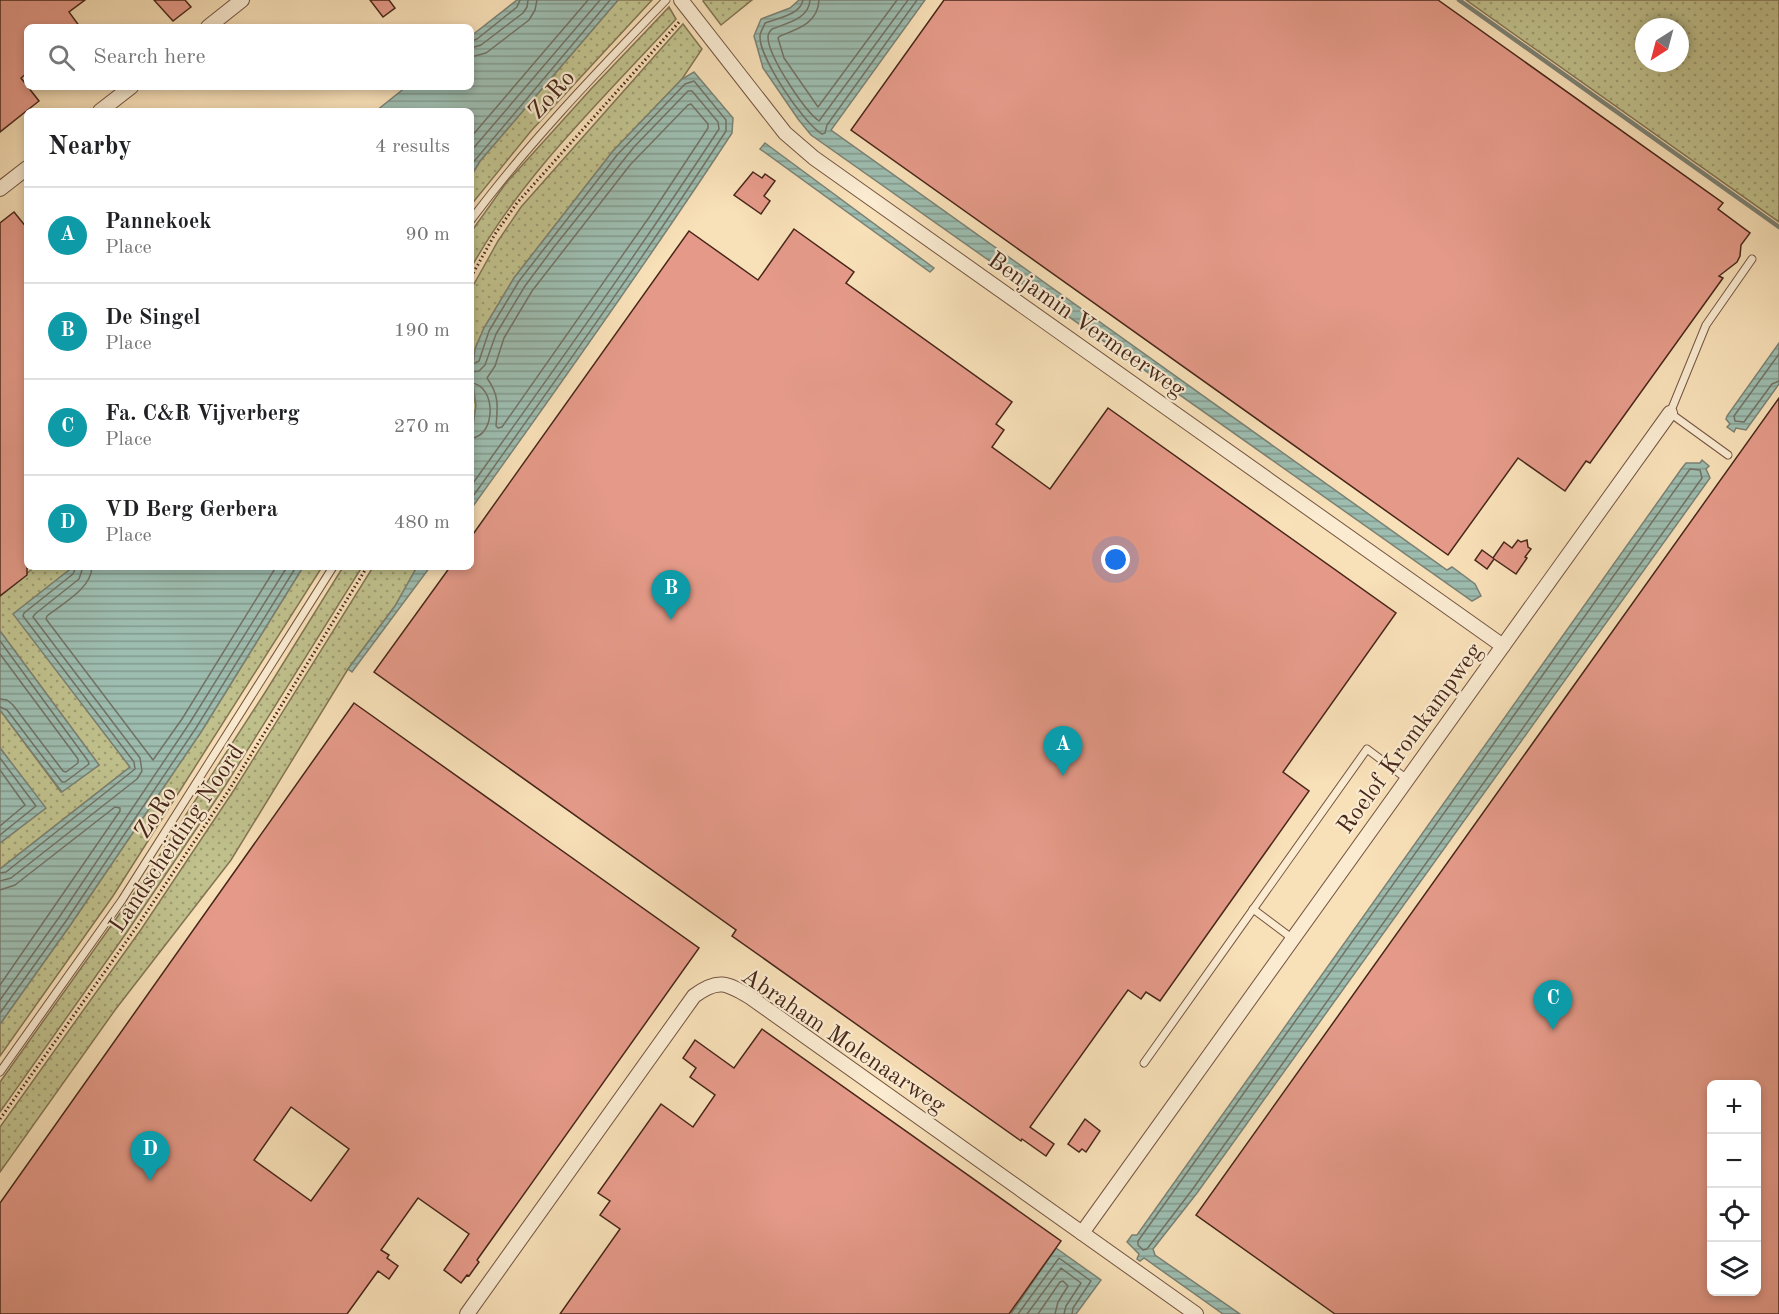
<!DOCTYPE html>
<meta charset="utf-8">
<style>
:root{--surface:#fff;--page:#f2f2f2;--text:#202124;--muted:#757577;--line:#e0e0e0;--accent:#0b8043}
body{margin:0;font-family:"Old Standard TT",serif;background:var(--page);color:var(--text)}
.controls{position:absolute;right:18px;bottom:18px;display:grid;overflow:hidden;border-radius:9px;box-shadow:0 3px 9px #0003}
.controls button{width:54px;height:54px;display:grid;place-items:center;padding:0;border:0;border-bottom:2px solid var(--line);background:var(--surface);color:var(--text);font:30px sans-serif}
.compass{position:absolute;left:1635px;top:18px;width:54px;height:54px;border-radius:50%;background:var(--surface);box-shadow:0 3px 9px #0003;rotate:216deg}
.you{position:absolute;left:1116px;top:560px;width:21px;height:21px;margin:-15px;border:4px solid #fff;border-radius:50%;background:#1a73e8;box-shadow:0 0 0 9px #1a73e833}
.badge{display:grid;place-items:center;width:39px;height:39px;border-radius:50%;background:var(--accent);color:#fff;font-size:20px;font-weight:700}
.pin{position:absolute;translate:-50% -50px;filter:drop-shadow(0 2px 3px #0008)}
.pin::after{content:'';position:absolute;top:32px;width:21px;height:18px;background:inherit;clip-path:polygon(0 0,100% 0,50% 100%)}
.list{margin:0;padding:0;list-style:none}
h2{display:flex;justify-content:space-between;align-items:center;height:78px;margin:0;padding:0 24px;font-size:26px}
h2 small{font-size:20px;font-weight:400;color:var(--muted)}
.list li{display:grid;grid-template-columns:39px 1fr auto;gap:18px;align-items:center;box-sizing:border-box;height:96px;padding:0 24px;border-top:2px solid var(--line)}
.list b{display:block;font-size:22px;white-space:nowrap}
.list p{margin:0;font-size:20px;white-space:nowrap;color:var(--muted)}
.list em{font-size:20px;font-style:normal;color:var(--muted)}
.icon{flex:none;width:33px;height:33px;fill:none;stroke:currentColor;stroke-width:2;stroke-linecap:round;stroke-linejoin:round}
.map{position:relative;flex:none;width:1779px;height:1314px;overflow:hidden}
.search{position:absolute;background:var(--surface);box-shadow:0 3px 9px #0003;left:24px;top:24px;width:450px;height:66px;display:flex;align-items:center;gap:15px;box-sizing:border-box;padding:0 21px;border-radius:9px;color:var(--muted);font-size:22px}
.panel{position:absolute;background:var(--surface);box-shadow:0 3px 9px #0003;left:24px;top:108px;width:450px;height:462px;border-radius:9px}
.map>svg:first-child{display:block}
.grass{fill:url(#grass-dots);stroke:#847454;stroke-width:1.5;fill-rule:evenodd}
.water{fill:url(#water-rules);stroke:#7b8174;stroke-width:1.5}
.lines{fill:none;stroke-linecap:round;stroke-linejoin:round}
.shore{stroke:#727265;stroke-width:1.5}
.stream{stroke:#7b8174;stroke-width:4.5}
.building{fill:#e59a89;stroke:#48271a;stroke-width:1.5;fill-rule:evenodd}
.lane-casing{stroke:#745542;stroke-width:9}
.street-casing{stroke:#745542;stroke-width:16}
.path{stroke:#48271a;stroke-width:3;stroke-dasharray:1.5 3;stroke-linecap:butt}
.lane{stroke:#faebd1;stroke-width:7}
.street{stroke:#faebd1;stroke-width:14}
.labels{text-anchor:middle;stroke-width:4.5;stroke-linejoin:round;paint-order:stroke}
.street-label{font-size:24px;fill:#48271a;stroke:#faebd1}
</style>
<div class="map">
<svg width="1779" height="1314" viewBox="0 0 1779 1314">
<defs>
<pattern id="grass-dots" width="8" height="8" patternUnits="userSpaceOnUse" patternTransform="scale(1.5)"><rect width="8" height="8" fill="#c0c18d"/><path d="M2 2h.1M6 6h.1" fill="none" stroke="#9e9d72" stroke-width="1.8" stroke-linecap="round"/></pattern>
<pattern id="water-rules" width="6" height="5" patternUnits="userSpaceOnUse" patternTransform="scale(1.5)"><rect width="6" height="5" fill="#9dbdb0"/><path d="M0 2.5h6" fill="none" stroke="#829a8e"/></pattern>
</defs>
<rect width="100%" height="100%" fill="#f8e0b8"/>
<filter id="stains"><feTurbulence type="fractalNoise" baseFrequency=".00333" numOctaves="4"/><feColorMatrix values="0 0 0 0 .2 0 0 0 0 .09 0 0 0 0 .02 0 0 0 .5 -.17"/></filter>
<radialGradient id="worn" r=".72"><stop offset=".6" stop-color="#630" stop-opacity="0"/><stop offset="1" stop-color="#630" stop-opacity=".3"/></radialGradient>
<g class="grass">
<polygon points="618,0 652,0 531,131 471,205 471,176 480,161"/>
<polygon points="704,0 752,0 721,25 703,1"/>
<path d="M1466,0H1779V222ZM1644,27H1680V63H1644Z"/>
<path d="M669,7L676,19C604,98 523,174 471,268V232L506,183L591,89Z"/>
<polygon points="683,24 702,49 682,79 613,151 514,278 484,328 475,349 473,396 476,405 471,441 471,290 474,284 498,241 521,207"/>
<polygon points="35,567 73,567 14,614 130,767 0,869 0,843 45,808 0,748 0,710 61,792 99,765 0,631 0,594"/>
<polygon points="303,567 322,567 113,896 0,1056 0,1024 71,924 201,732"/>
<polygon points="343,567 362,567 225,786 127,932 0,1112 0,1082 145,878 266,691"/>
<polygon points="373,567 417,567 395,606 348,669 231,860 115,1010 0,1172 0,1127 142,928 234,790"/>
</g>
<g class="water">
<polygon points="517,0 618,0 480,161 471,176 471,111 376,111 406,87 471,87 471,36"/>
<polygon points="799,0 925,0 831,130 1447,570 1452,567 1475,584 1481,596 1472,601 811,135 798,119 763,68 754,36 761,19 790,8"/>
<path d="M694,72L733,118L732,133C648,261 560,385 471,509V441L476,405L472,376L475,349L484,328L514,278L613,151L682,79Z"/>
<polygon points="765,143 934,268 930,272 760,149"/>
<polygon points="1779,343 1779,384 1746,430 1736,428 1734,432 1727,427 1730,424 1726,419 1727,416"/>
<polygon points="1702,460 1709,466 1706,469 1710,478 1197,1193 1153,1249 1155,1255 1240,1314 1223,1314 1144,1258 1140,1261 1137,1259 1139,1254 1127,1242 1132,1235 1137,1235 1682,468 1686,463 1700,463"/>
<polygon points="73,567 303,567 201,732 71,924 0,1024 0,869 130,767 13,614"/>
<polygon points="417,567 430,567 352,672 348,669 395,606"/>
<polygon points="0,631 99,765 62,792 0,710"/>
<polygon points="0,748 46,808 0,843"/>
<polygon points="1056,1248 1101,1280 1076,1314 1011,1314"/>
</g>
<g class="lines">
<g class="shore">
<path d="M803,0C800,15 778,18 765,23C764,27 760,32 760,36C759,58 804,124 822,134L825,133L827,125L917,0"/>
<path d="M810,0C809,19 787,23 772,29C770,31 768,35 768,37C768,56 804,110 819,121L908,0"/>
<path d="M819,0C818,23 798,29 780,36L778,38L784,58L818,107L897,0"/>
<polyline points="471,41 477,39 517,7 520,0"/>
<polyline points="471,48 481,45 523,13 527,7 528,0"/>
<polyline points="471,57 486,53 529,20 535,10 537,0"/>
<path d="M691,104L708,124V128L650,216L502,427L498,428L496,426C498,405 499,395 487,378L495,366L504,338L532,291L630,165L688,105Z"/>
<polyline points="471,137 588,0"/>
<polyline points="471,151 600,0"/>
<polyline points="471,165 610,0"/>
<polyline points="1779,354 1734,416 1735,421 1744,422 1772,384 1779,381"/>
<path d="M471,365L479,361L489,331L519,281L617,155L685,84L694,81L726,120V131C645,256 558,377 471,499"/>
<path d="M471,372L479,371L485,365L496,334L525,286L554,247L634,147L688,91H692L718,122L719,129C640,250 555,368 471,486"/>
<path d="M471,383C497,385 496,437 471,438"/>
<polygon points="1690,469 1700,470 1702,478 1192,1190 1147,1249 1143,1250 1138,1245 1138,1241"/>
<path d="M92,567C91,589 63,603 47,616L46,619L153,760L182,719L276,567"/>
<polyline points="0,641 88,761 89,764 65,782 62,782 7,710 0,707"/>
<polyline points="0,654 78,759 78,763 66,772 63,771 13,705 7,700 0,699"/>
<polyline points="0,758 36,806 0,835"/>
<polyline points="0,770 25,805 0,826"/>
<polyline points="0,873 6,872 135,769 134,762 23,616 24,613 73,574 76,567"/>
<polyline points="0,881 11,878 137,779 142,771 140,758 33,617 35,614 79,579 83,567"/>
<polyline points="0,890 15,885 115,807 120,808 120,811 0,985"/>
<polyline points="0,1000 60,916 189,724 287,567"/>
<polyline points="0,1013 66,921 196,728 296,567"/>
<polyline points="1018,1314 1059,1258 1091,1281 1073,1308 1072,1314"/>
<polyline points="1027,1314 1061,1268 1081,1283 1066,1306 1064,1314"/>
<polyline points="1038,1314 1060,1282 1063,1281 1068,1286 1058,1302 1055,1314"/>
</g>
<polyline class="stream" points="1459,0 1779,227"/>
</g>
<g class="building">
<polygon points="0,0 85,0 69,12 80,27 27,27 27,73 21,78 39,101 0,132"/>
<polygon points="154,0 185,0 191,7 173,21"/>
<polygon points="370,0 389,0 395,8 383,17"/>
<polygon points="944,0 1438,0 1723,203 1718,209 1750,233 1741,245 1740,256 1737,262 1719,276 1723,278 1590,463 1586,461 1565,491 1518,458 1448,555 851,130"/>
<polygon points="753,172 762,178 765,174 775,181 764,196 770,201 761,214 734,195"/>
<polygon points="14,212 27,228 27,575 0,596 0,223"/>
<polygon points="794,229 854,272 846,283 1012,402 996,424 1004,430 992,447 1050,489 1108,408 1396,613 1283,772 1309,791 1160,1001 1146,992 1141,999 1128,990 1030,1127 1054,1144 1046,1156 1022,1139 1021,1141 732,936 736,930 374,672 450,567 471,567 471,537 689,231 758,280"/>
<path d="M1779,398V1314H1335L1196,1215ZM1712,1084H1756V1292H1712Z"/>
<polygon points="1518,540 1521,542 1527,540 1528,547 1531,549 1525,557 1527,558 1516,574 1494,559 1487,569 1475,560 1482,550 1493,558 1504,542 1512,548"/>
<path d="M354,703L699,948L477,1260L479,1262L469,1276L467,1275L461,1283L444,1270L469,1234L418,1198L381,1250L389,1255L387,1258L398,1266L389,1279L378,1271L347,1314H0V1203ZM291,1107L349,1149L311,1201L254,1160Z"/>
<polygon points="762,1029 1061,1241 1009,1314 560,1314 620,1229 600,1215 610,1201 598,1193 661,1104 693,1127 715,1095 690,1077 696,1068 683,1058 695,1040 734,1068"/>
<polygon points="1085,1119 1100,1131 1086,1152 1082,1149 1079,1152 1068,1144"/>
</g>
<g class="lines">
<defs>
<g id="lane">
<path d="M471,220C530,141 598,71 666,0"/>
<polyline points="1728,455 1670,413 1706,325 1752,259"/>
<polyline points="1253,909 1293,939"/>
<polyline points="1144,1063 1367,749 1407,779"/>
<polyline points="0,1072 122,900 333,567"/>
</g>
<g id="street">
<polyline points="681,0 785,133 814,158 1503,646"/>
<polyline points="208,27 242,0"/>
<polyline points="100,111 131,87"/>
<polyline points="0,189 27,168"/>
<polyline points="1082,1233 1670,413"/>
<path d="M467,1314L694,996C718,978 727,983 750,997L1196,1314"/>
</g>
</defs>
<use href="#lane" class="lane-casing"/>
<use href="#street" class="street-casing"/>
<g class="path">
<polyline points="471,277 495,234 517,203 680,21"/>
<polyline points="0,1119 138,925 231,787 367,567"/>
</g>
<use href="#lane" class="lane"/>
<use href="#street" class="street"/>
</g>
<g class="labels">
<g class="street-label">
<text transform="translate(551 94) rotate(-48)" y="8">ZoRo</text>
<text transform="translate(1087 324) rotate(35)" y="8">Benjamin Vermeerweg</text>
<text transform="translate(1409 738) rotate(-54)" y="8">Roelof Kromkampweg</text>
<text transform="translate(155 812) rotate(-57)" y="8">ZoRo</text>
<text transform="translate(176 838) rotate(-56)" y="8">Landscheiding Noord</text>
<text transform="translate(844 1040) rotate(34)" y="8">Abraham Molenaarweg</text>
</g>
</g>
<rect width="100%" height="100%" filter="url(#stains)"/>
<rect width="100%" height="100%" fill="url(#worn)"/>
</svg>
<div class="controls">
<button>+</button>
<button>−</button>
<button><svg class="icon" aria-label="locate" viewBox="0 0 24 24"><circle cx="12" cy="12" r="6"/><path d="M12 2v4M12 18v4M2 12h4M18 12h4"/></svg></button>
<button><svg class="icon" aria-label="layers" viewBox="0 0 24 24"><path d="M12 4l9 5-9 5-9-5zM3 14l9 5 9-5"/></svg></button>
</div>
<svg class="compass" viewBox="-18 -18 36 36"><path d="M0-13l5 13h-10z" fill="#e53935"/><path d="M0 13l5-13h-10z" fill="#757577"/></svg>
<div class="you"></div>
<div class="pin badge" style="left:1063px;top:776px;background:#0f9aa8">A</div>
<div class="pin badge" style="left:671px;top:620px;background:#0f9aa8">B</div>
<div class="pin badge" style="left:1553px;top:1030px;background:#0f9aa8">C</div>
<div class="pin badge" style="left:150px;top:1181px;background:#0f9aa8">D</div>
<div class="search"><svg class="icon" aria-label="search" viewBox="0 0 24 24"><circle cx="10" cy="10" r="6"/><path d="M15 15l6 6"/></svg>Search here</div>
<section class="panel">
<h2>Nearby<small>4 results</small></h2>
<ul class="list">
<li><span class="badge" style="background:#0f9aa8">A</span><div><b>Pannekoek</b><p>Place</p></div><em>90 m</em></li>
<li><span class="badge" style="background:#0f9aa8">B</span><div><b>De Singel</b><p>Place</p></div><em>190 m</em></li>
<li><span class="badge" style="background:#0f9aa8">C</span><div><b>Fa. C&amp;R Vijverberg</b><p>Place</p></div><em>270 m</em></li>
<li><span class="badge" style="background:#0f9aa8">D</span><div><b>VD Berg Gerbera</b><p>Place</p></div><em>480 m</em></li>
</ul>
</section>
</div>
